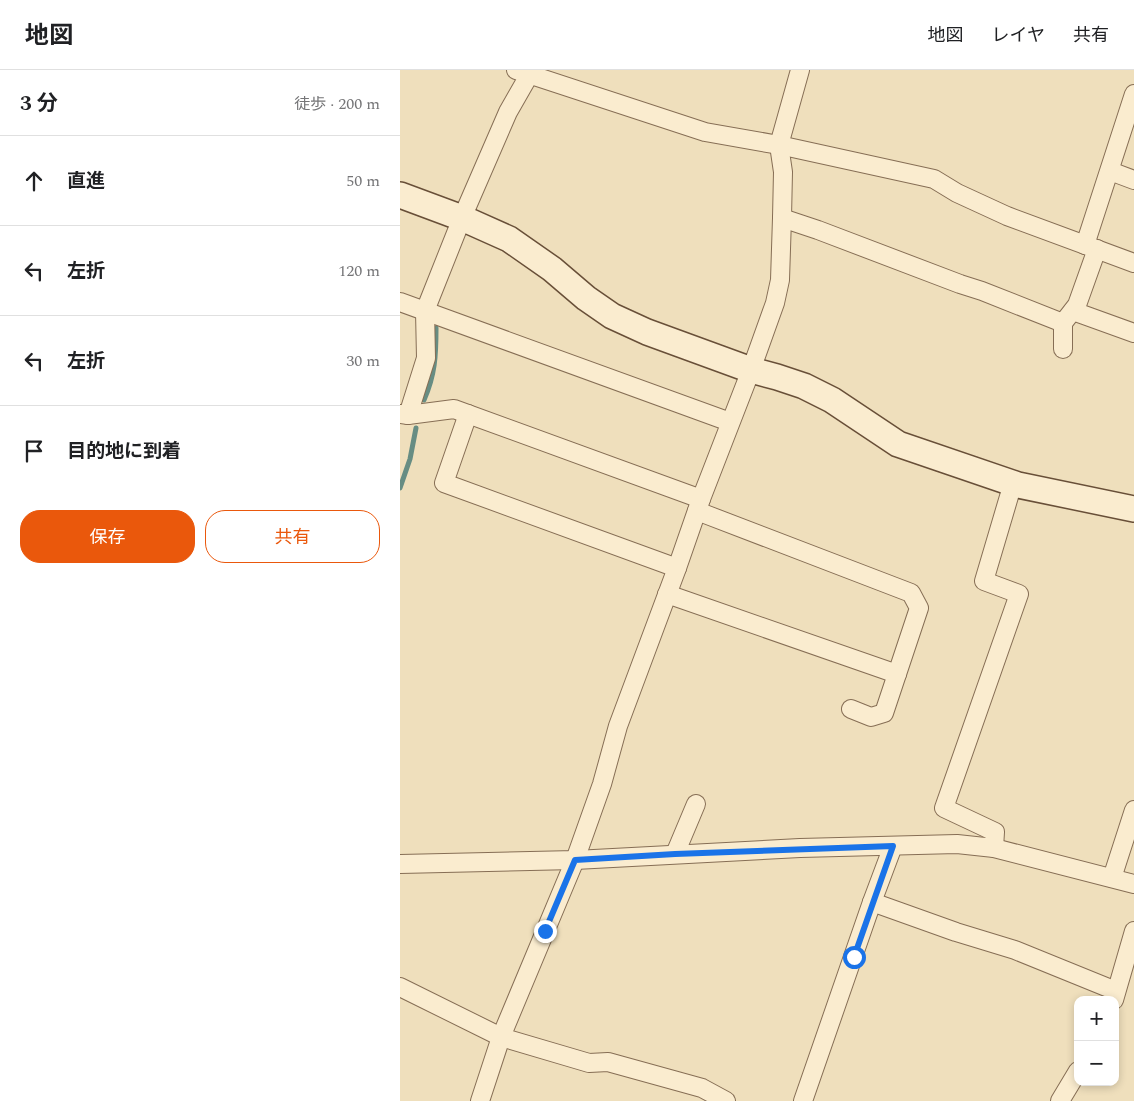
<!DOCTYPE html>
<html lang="ja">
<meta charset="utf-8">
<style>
:root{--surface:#fff;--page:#f6f6f6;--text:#202124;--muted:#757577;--line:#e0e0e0;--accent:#ea580c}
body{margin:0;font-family:Spectral,"Noto Sans JP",serif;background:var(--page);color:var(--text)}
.controls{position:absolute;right:15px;bottom:15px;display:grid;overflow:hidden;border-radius:10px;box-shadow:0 2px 8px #0003}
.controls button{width:45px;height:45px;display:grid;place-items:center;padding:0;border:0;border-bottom:1px solid var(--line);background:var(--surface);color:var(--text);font:25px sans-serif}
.stop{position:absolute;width:15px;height:15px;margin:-11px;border:4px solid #1a73e8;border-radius:50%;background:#fff}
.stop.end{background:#1a73e8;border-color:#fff;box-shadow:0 1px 5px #0008}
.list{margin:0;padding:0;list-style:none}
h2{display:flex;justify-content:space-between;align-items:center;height:65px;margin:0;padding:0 20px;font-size:21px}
h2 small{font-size:16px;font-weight:400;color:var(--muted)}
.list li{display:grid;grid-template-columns:32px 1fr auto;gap:15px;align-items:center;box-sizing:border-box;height:90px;padding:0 20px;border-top:1px solid var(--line)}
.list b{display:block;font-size:19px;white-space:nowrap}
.list em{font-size:16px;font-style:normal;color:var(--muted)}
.actions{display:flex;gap:10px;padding:15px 20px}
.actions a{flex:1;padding:11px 0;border:1px solid var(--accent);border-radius:20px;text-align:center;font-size:18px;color:var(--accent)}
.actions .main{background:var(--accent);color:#fff}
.icon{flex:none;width:28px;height:28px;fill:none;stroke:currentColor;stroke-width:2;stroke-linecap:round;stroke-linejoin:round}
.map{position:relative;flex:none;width:734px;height:1031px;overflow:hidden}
header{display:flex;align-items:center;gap:30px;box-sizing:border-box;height:70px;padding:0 25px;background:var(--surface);border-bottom:1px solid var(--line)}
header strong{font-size:24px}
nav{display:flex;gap:28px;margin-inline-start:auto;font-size:18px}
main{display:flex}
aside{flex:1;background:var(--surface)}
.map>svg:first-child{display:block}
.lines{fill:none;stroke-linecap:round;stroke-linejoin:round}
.stream{stroke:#678d83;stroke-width:5}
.street-casing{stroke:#866e55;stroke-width:20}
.secondary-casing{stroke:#684f38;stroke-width:28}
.street{stroke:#faeccf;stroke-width:18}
.secondary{stroke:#faeccf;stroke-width:25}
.route{stroke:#1a73e8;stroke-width:6}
</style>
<header>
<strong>地図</strong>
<nav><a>地図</a><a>レイヤ</a><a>共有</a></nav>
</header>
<main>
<aside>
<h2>3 分<small>徒歩 · 200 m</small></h2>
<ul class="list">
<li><svg class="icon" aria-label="ahead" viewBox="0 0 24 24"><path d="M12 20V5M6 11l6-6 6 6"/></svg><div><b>直進</b></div><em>50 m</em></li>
<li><svg class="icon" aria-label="left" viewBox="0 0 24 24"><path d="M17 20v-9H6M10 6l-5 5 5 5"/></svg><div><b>左折</b></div><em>120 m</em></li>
<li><svg class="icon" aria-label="left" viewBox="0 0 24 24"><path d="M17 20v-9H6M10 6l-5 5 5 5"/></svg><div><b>左折</b></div><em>30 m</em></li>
<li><svg class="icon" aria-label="arrive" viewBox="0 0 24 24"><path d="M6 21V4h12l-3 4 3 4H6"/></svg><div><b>目的地に到着</b></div></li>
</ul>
<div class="actions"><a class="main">保存</a><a>共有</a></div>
</aside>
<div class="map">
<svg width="734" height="1031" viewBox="0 0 734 1031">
<rect width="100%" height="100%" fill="#efdfbc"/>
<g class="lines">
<g class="stream">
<path d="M24,330C35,305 36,286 36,258"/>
<polyline points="0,418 10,389 16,358"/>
</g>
<defs>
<g id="street">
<polyline points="116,0 305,62 379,75 534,109 557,123 607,146 734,193"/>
<polyline points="710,101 734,110"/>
<polyline points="382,148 418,160 560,214 582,221 663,253 677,235 697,179"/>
<polyline points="685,175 734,24"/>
<polyline points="0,232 330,352"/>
<polyline points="673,241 734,263"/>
<polyline points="663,253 663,279"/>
<polyline points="0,344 8,345 54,339 301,429"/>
<polyline points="68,344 44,413 277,498"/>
<polyline points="8,345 26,288 25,241 62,148 108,42 132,0"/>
<polyline points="297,441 511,523 519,538 484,643 471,647 451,639"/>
<polyline points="267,524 497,604"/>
<polyline points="493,776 472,832 556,862 615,880 716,921"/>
<polyline points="594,778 595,762 544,738 619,524 584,511 613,413"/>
<polyline points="275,784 296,734"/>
<polyline points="0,794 175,790 400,778 557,774 594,778 734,814"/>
<polyline points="712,808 734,740"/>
<polyline points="0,917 101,967 189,993 208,992 302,1018 326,1031"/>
<polyline points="714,930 734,861"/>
<polyline points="80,1031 101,967 175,790 202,714 218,656 277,498 301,429 351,300 375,233 380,210 382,148 383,102 379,75 400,0"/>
<polyline points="403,1031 472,832"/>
<polyline points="660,1031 678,1001"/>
</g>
<polyline id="secondary" points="0,125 62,148 109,169 152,199 186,228 212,246 247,262 351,300 377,307 404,316 432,330 498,374 618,415 734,439"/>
</defs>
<use href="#street" class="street-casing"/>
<use href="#secondary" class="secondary-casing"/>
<use href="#street" class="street"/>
<use href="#secondary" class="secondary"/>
</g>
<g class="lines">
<polyline class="route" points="145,861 175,790 275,784 493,776 454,887"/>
</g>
</svg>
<div class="controls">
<button>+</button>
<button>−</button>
</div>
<div class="stop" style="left:454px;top:887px"></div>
<div class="stop end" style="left:145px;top:861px"></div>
</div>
</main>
